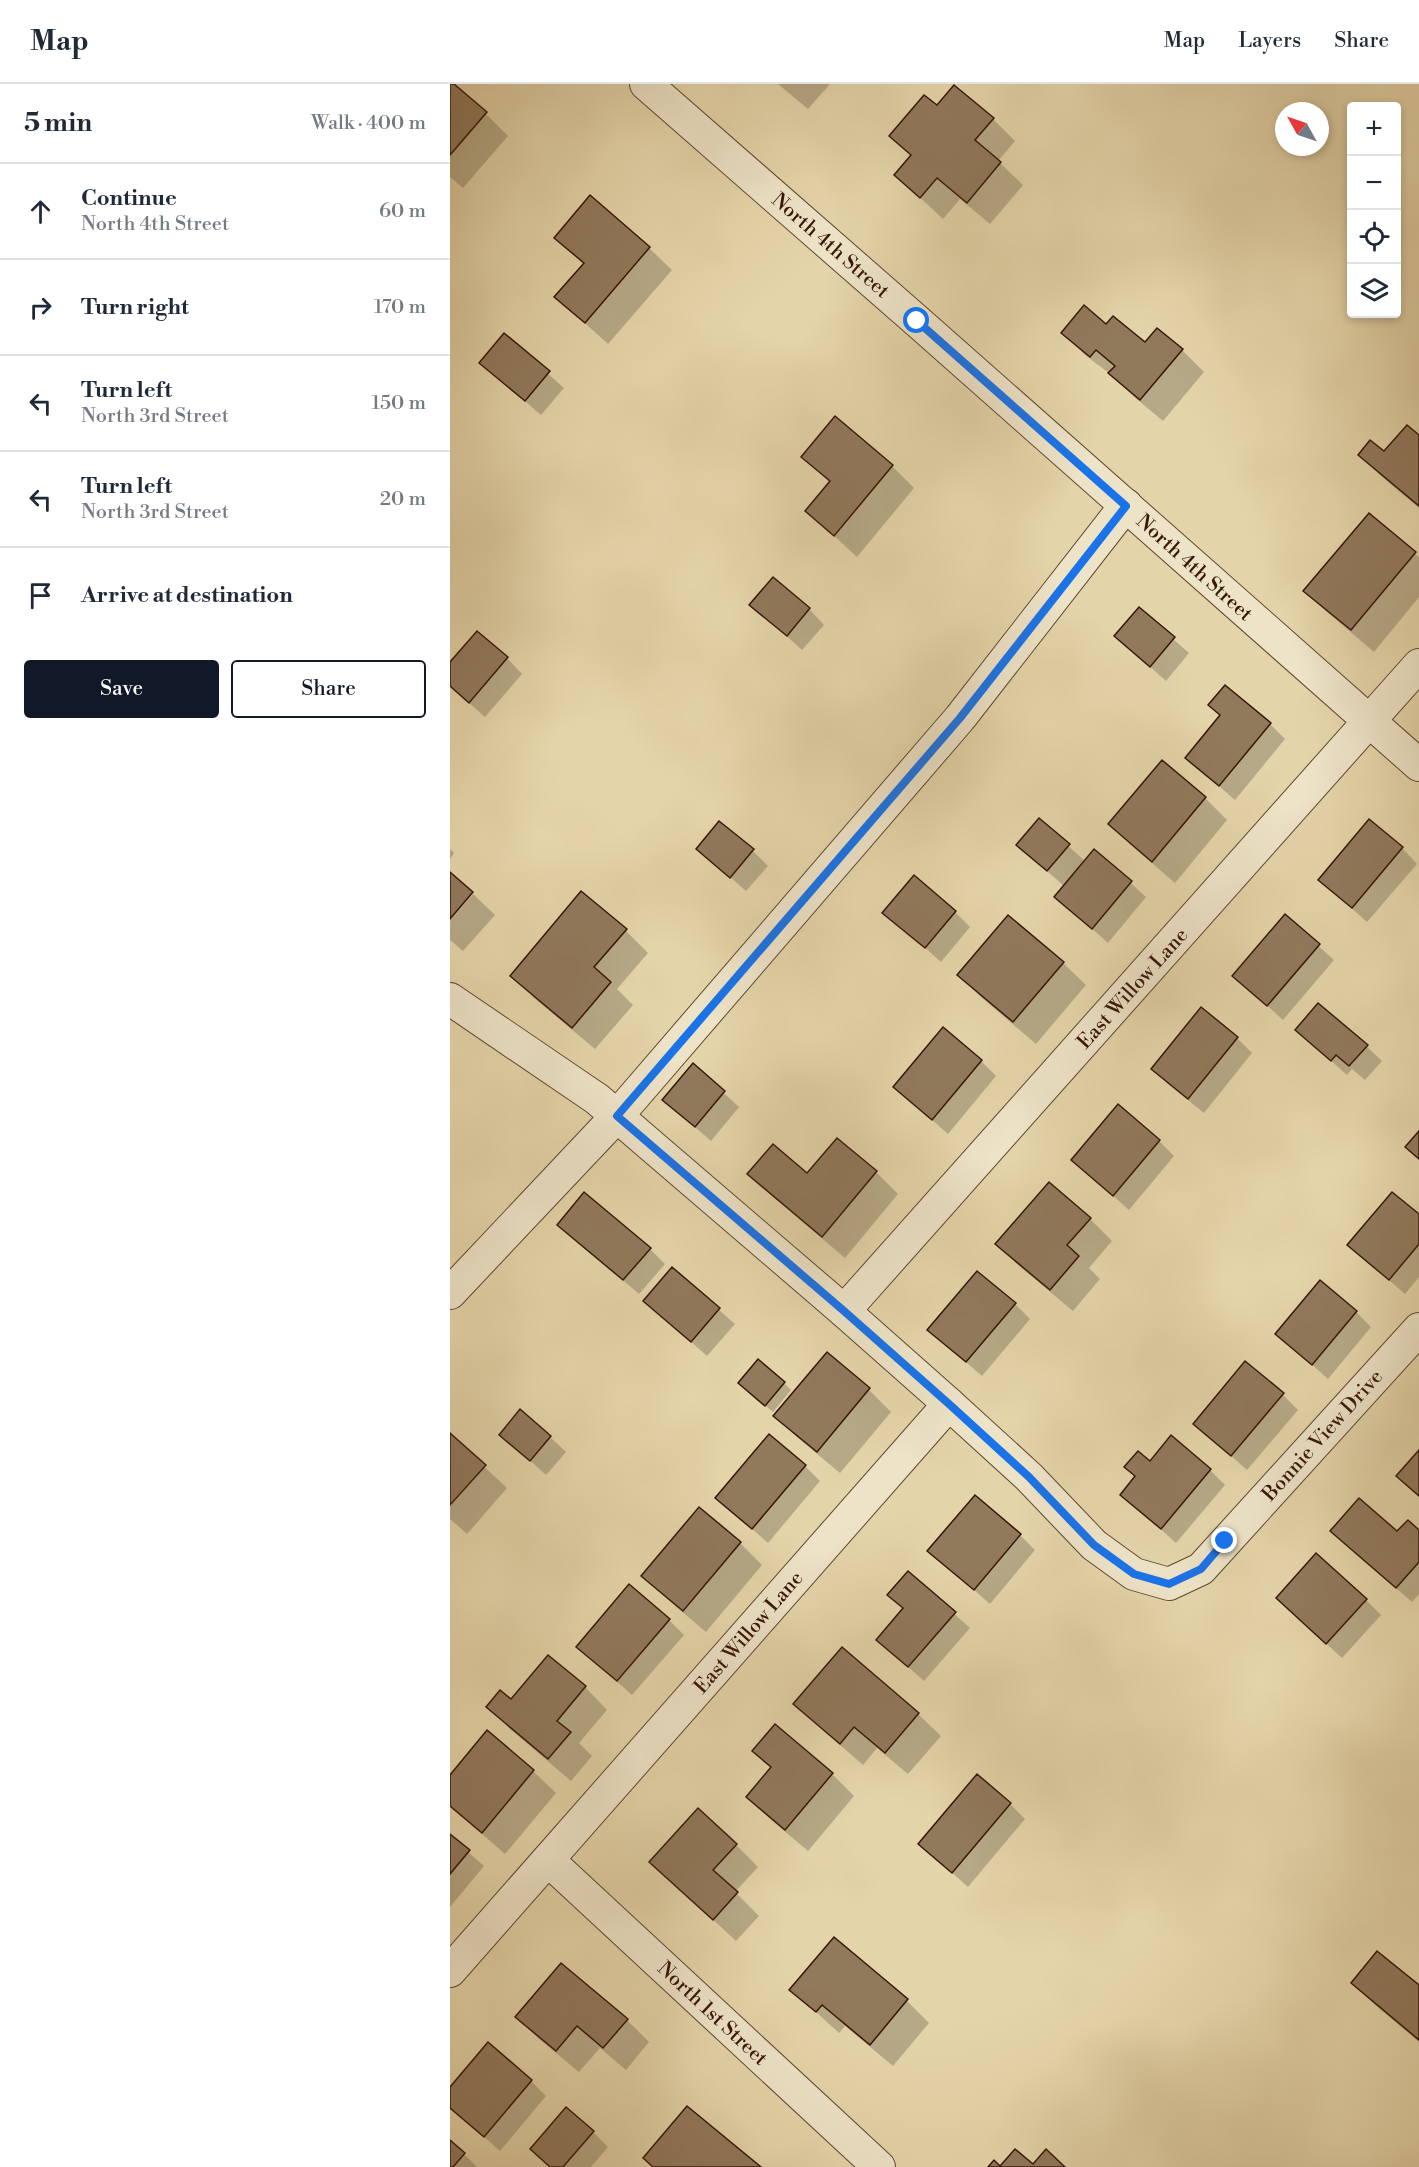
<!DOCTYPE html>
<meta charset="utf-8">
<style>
:root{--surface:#fff;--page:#f6f6f7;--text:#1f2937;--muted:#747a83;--line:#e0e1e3;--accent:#111827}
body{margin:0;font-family:"Libre Bodoni",serif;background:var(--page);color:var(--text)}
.controls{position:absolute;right:18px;top:18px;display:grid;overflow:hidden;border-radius:6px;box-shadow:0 3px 9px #0003}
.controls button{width:54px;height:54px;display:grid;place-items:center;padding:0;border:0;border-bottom:2px solid var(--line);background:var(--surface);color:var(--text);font:30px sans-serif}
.compass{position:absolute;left:825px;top:18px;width:54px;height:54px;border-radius:50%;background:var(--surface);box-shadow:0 3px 9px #0003;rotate:310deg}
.stop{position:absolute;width:18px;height:18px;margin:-14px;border:4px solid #1a73e8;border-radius:50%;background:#fff}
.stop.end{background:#1a73e8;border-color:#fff;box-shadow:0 2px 6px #0008}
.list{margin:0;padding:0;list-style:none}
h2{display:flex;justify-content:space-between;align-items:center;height:78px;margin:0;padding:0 24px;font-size:26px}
h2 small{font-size:20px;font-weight:400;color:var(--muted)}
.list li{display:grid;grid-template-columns:39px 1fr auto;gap:18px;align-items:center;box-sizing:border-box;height:96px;padding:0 24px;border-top:2px solid var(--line)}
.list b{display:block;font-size:22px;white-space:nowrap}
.list p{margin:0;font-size:20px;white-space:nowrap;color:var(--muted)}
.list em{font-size:20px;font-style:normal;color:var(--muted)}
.actions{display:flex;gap:12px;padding:18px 24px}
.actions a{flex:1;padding:14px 0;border:2px solid var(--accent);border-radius:6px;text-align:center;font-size:21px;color:var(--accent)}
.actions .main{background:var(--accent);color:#fff}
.icon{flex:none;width:33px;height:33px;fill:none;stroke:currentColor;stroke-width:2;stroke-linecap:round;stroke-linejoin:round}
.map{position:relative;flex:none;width:969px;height:2083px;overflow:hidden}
header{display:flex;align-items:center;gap:36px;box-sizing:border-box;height:84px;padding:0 30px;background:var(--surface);border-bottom:2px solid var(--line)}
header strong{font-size:28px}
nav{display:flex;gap:33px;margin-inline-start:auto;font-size:21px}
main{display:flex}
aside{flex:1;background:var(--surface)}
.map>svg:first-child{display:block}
.shadow{fill:#0003}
.building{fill:#91795c;stroke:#381608;stroke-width:1.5}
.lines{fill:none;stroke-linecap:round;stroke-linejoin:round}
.minor-casing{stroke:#634630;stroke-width:34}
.minor{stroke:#ede3c7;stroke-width:32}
.route{stroke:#1a73e8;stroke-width:8}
.labels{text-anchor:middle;stroke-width:4.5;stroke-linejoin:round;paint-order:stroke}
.street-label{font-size:20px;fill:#381608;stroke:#ede3c7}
</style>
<header>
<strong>Map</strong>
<nav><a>Map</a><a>Layers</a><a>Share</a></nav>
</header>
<main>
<aside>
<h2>5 min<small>Walk · 400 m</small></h2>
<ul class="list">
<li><svg class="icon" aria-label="ahead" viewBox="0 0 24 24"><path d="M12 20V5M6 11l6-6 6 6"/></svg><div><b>Continue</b><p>North 4th Street</p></div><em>60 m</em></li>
<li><svg class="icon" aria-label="right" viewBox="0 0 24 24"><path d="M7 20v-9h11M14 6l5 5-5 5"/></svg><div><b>Turn right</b></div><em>170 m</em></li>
<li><svg class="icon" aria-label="left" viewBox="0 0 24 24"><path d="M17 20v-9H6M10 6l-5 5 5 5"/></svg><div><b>Turn left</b><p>North 3rd Street</p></div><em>150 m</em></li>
<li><svg class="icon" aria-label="left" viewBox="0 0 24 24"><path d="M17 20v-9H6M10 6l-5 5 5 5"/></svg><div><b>Turn left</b><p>North 3rd Street</p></div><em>20 m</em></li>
<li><svg class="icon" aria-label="arrive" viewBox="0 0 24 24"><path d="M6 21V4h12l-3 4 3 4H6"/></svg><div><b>Arrive at destination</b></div></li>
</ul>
<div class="actions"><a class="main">Save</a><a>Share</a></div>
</aside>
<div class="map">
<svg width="969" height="2083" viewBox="0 0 969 2083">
<rect width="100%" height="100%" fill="#e4d4a9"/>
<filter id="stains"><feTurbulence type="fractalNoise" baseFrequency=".00333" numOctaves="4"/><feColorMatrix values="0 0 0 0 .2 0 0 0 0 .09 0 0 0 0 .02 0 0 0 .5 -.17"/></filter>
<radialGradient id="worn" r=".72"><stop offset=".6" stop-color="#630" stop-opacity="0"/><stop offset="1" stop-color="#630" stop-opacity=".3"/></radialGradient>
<g class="shadow">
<polygon points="0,0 36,30 58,52 13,104 0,93"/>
<polygon points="328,0 380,0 358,25"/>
<polygon points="487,23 543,35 565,57 548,77 573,101 540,140 510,115 493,135 446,91 462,73 441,52"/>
<polygon points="106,154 199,164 222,186 158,260 106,213 134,181"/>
<polygon points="656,242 695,260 732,266 754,288 713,337 683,312 664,293 635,271 613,249"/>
<polygon points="54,251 114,304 91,331 31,279"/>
<polygon points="969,353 969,424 932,393 910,371 934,369"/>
<polygon points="353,373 442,382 464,404 407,473 357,427 380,399"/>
<polygon points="919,431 969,473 969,513 924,568 878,529 855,507"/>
<polygon points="302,521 359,525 374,541 352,566"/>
<polygon points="689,525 739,569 716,597 666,552"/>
<polygon points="57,574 72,590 35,633 0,602 0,581"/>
<polygon points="820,640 835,655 785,716 737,674"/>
<polygon points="755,714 777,736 725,799 682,762 660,740"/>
<polygon points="589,736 636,778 645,767 696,813 658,859 606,813 615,803 568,761"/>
<polygon points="952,764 967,780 917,838 870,796"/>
<polygon points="0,765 4,769 0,775"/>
<polygon points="248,765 303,767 318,782 296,807"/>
<polygon points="23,810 45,831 13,867 0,856 0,837"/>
<polygon points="435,828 505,828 520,843 491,878"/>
<polygon points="835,832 884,876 833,936 784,892"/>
<polygon points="558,833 613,879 636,901 586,960 532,914 509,891"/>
<polygon points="176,847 198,869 167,905 183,921 145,965 84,914 62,891"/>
<polygon points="847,946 916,962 932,977 915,996 902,985 897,991"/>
<polygon points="787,954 802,969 754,1029 718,1000 703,985"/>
<polygon points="531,977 546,992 498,1050 445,1003"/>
<polygon points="243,981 289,1023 261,1057 214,1016"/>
<polygon points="387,1056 426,1088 448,1110 395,1174 322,1112 299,1090 357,1091"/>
<polygon points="709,1057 724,1072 679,1126 623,1076"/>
<polygon points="969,1132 969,1193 955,1210 899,1161"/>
<polygon points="640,1135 662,1157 639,1184 650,1195 623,1227 569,1182 547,1160"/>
<polygon points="109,1141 200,1165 215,1180 189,1210"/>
<polygon points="222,1185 285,1240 257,1272 195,1217"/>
<polygon points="565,1220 580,1235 532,1292 479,1246"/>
<polygon points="906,1228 921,1243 878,1295 827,1249"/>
<polygon points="334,1299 341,1306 323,1328 297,1306"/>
<polygon points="419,1306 441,1328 390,1389 348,1354 325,1332"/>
<polygon points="833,1311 848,1326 797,1386 745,1340"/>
<polygon points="51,1350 100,1353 116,1368 96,1391"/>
<polygon points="0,1351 57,1404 17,1450 0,1435"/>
<polygon points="700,1379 760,1386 775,1401 726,1459 672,1410"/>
<polygon points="355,1382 370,1397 318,1459 267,1414"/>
<polygon points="969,1448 969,1510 962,1518 897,1462"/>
<polygon points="570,1451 585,1466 540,1520 479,1467"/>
<polygon points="290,1459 312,1481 256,1548 216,1514 193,1492"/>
<polygon points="458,1489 520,1544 474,1597 428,1556 454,1525 439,1511"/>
<polygon points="916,1516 931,1531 892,1574 843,1529"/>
<polygon points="219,1536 234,1551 182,1611 128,1563"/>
<polygon points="392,1565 468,1630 491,1652 458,1690 427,1664 413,1681 368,1642 345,1620"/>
<polygon points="98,1573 135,1603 157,1626 129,1659 142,1672 121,1697 60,1645 38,1623 61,1617"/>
<polygon points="38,1649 83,1687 106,1709 55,1770 0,1722 0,1693"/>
<polygon points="304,1667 382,1690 404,1712 358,1767 320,1735 298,1713 322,1685"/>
<polygon points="560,1720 575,1735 518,1803 470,1760"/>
<polygon points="0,1752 34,1782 0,1823"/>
<polygon points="286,1761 308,1783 285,1808 309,1832 286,1857 201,1778"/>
<polygon points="903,1899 969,1903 969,1958 925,1921"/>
<polygon points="342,1906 457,1917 479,1939 443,1982 395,1942 389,1949"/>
<polygon points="67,1933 177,1936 199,1958 176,1986 150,1964 129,1988 89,1955"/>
<polygon points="81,1997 96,2012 50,2067 0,2023 0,2006"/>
<polygon points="143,2048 158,2063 141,2083 101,2083"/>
<polygon points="0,2058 14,2070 27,2083 0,2083"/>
</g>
<g class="building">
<polygon points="0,0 4,0 37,28 0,71"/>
<polygon points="504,1 544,34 525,56 551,78 517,119 487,94 470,114 444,91 461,71 439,52 474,11 487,21"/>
<polygon points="140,111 200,163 135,239 104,213 134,179 104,154"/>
<polygon points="634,221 656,240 663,232 695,258 707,244 733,265 690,316 658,289 665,282 646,266 640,273 611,249"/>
<polygon points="54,249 100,287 75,317 29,279"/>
<polygon points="385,332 443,381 384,452 355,427 380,397 351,373"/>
<polygon points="957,341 969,351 969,422 908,371 920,356 934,367"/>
<polygon points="919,429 966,468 901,546 853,507"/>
<polygon points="323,493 360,524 337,552 299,521"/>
<polygon points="689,523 725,553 700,583 664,552"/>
<polygon points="27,547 58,573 19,619 0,602 0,578"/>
<polygon points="775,601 821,639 769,702 735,674 770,631 758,621"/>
<polygon points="712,676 756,713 702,778 658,740"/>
<polygon points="589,734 620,760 597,787 566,761"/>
<polygon points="919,735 953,763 902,824 868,796"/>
<polygon points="269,737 304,765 280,794 246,765"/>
<polygon points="644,765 682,797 642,845 604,813"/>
<polygon points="0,788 23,808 0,835"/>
<polygon points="464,791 506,827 475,864 432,829"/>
<polygon points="131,807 177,845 144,883 161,898 122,944 60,892"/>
<polygon points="835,830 870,860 817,922 782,892"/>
<polygon points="558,831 614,878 563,938 507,891"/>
<polygon points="868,919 918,961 899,982 886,971 881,977 845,946"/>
<polygon points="751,923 788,953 738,1015 701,985"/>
<polygon points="493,943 532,976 482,1036 443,1003"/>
<polygon points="243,979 275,1007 245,1043 212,1016"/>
<polygon points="668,1020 710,1056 663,1112 621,1076"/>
<polygon points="969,1047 969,1075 955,1063"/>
<polygon points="387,1054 427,1087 372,1153 297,1090 323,1060 357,1089"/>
<polygon points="599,1098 641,1134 617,1161 629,1172 600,1206 545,1160"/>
<polygon points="134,1108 201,1164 173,1196 107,1141"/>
<polygon points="942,1108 969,1130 969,1160 939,1196 897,1161"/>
<polygon points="222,1183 270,1224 241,1258 193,1217"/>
<polygon points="527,1187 566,1219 516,1278 477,1246"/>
<polygon points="870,1196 907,1227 862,1281 825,1250"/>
<polygon points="377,1268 420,1304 367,1368 323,1332"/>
<polygon points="308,1275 335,1298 315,1322 288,1299"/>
<polygon points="795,1277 834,1309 781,1372 743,1340"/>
<polygon points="70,1325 101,1352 80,1377 49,1351"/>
<polygon points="0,1349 36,1381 0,1421"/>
<polygon points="319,1350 356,1381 302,1445 265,1414"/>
<polygon points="721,1351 761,1385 711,1445 670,1411 685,1392 674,1383 688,1367 700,1377"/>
<polygon points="969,1366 969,1412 946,1392"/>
<polygon points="525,1411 571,1450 524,1506 477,1467"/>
<polygon points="909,1414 947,1447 958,1436 969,1446 969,1478 946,1504 880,1447"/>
<polygon points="249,1423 291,1458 233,1527 191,1492"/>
<polygon points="866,1469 917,1515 876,1560 826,1514"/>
<polygon points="458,1487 506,1528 458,1583 426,1556 453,1524 437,1511"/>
<polygon points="179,1500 220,1535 167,1597 126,1563"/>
<polygon points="392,1563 469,1629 435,1669 404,1643 390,1660 343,1620"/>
<polygon points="98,1571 136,1602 107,1637 121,1648 98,1675 36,1623 50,1606 61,1615"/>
<polygon points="325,1640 383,1689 335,1746 296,1713 321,1683 302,1667"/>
<polygon points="37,1646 84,1686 32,1749 0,1722 0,1691"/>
<polygon points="527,1690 561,1719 502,1789 468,1760"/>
<polygon points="248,1724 287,1760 263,1786 288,1808 263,1836 199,1778"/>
<polygon points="0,1750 20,1766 0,1790"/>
<polygon points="384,1853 458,1915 420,1961 372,1921 366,1928 339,1906"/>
<polygon points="927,1867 969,1901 969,1956 901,1899"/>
<polygon points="111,1879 178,1935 153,1964 127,1942 106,1967 65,1933"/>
<polygon points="38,1958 82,1996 34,2053 0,2024 0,2003"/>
<polygon points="237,2022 311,2083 203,2083 193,2074"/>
<polygon points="116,2023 144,2047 113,2083 100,2083 80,2065"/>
<polygon points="0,2056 15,2069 3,2083 0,2083"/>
<polygon points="565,2065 583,2080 596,2065 615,2083 538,2083 544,2076 550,2082"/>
</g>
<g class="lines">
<defs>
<g id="minor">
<polyline points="196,0 467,237 969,681"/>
<polyline points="0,915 147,1015 394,1227 499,1320 579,1393 644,1461 684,1490 719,1500 751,1485 969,1245"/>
<polyline points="0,1209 167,1032 510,634 676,421"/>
<polyline points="394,1227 969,581"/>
<polyline points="98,1776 429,2083"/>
<polyline points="0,1887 499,1320"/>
</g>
</defs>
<use href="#minor" class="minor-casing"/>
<use href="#minor" class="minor"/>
</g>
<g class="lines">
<polyline class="route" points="467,237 676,422 510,634 167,1032 394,1227 499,1320 579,1393 644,1461 684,1490 719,1500 751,1485 775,1457"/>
</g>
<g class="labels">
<g class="street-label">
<text transform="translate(381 161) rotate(41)" y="7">North 4th Street</text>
<text transform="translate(745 483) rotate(42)" y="7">North 4th Street</text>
<text transform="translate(682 904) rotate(-48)" y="7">East Willow Lane</text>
<text transform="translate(872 1351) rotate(-48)" y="7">Bonnie View Drive</text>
<text transform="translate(298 1548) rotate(-49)" y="7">East Willow Lane</text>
<text transform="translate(263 1929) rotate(43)" y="7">North 1st Street</text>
</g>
</g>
<rect width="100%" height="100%" filter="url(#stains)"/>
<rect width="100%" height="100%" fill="url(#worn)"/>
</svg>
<div class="controls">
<button>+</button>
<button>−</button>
<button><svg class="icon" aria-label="locate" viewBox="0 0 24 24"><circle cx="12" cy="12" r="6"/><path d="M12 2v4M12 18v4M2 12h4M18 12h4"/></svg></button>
<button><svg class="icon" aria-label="layers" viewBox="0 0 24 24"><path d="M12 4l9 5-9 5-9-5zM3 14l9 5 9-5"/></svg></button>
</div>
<svg class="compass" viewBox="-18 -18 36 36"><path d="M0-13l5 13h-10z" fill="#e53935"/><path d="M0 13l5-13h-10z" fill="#747a83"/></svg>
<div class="stop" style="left:467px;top:237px"></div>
<div class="stop end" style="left:775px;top:1457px"></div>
</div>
</main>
